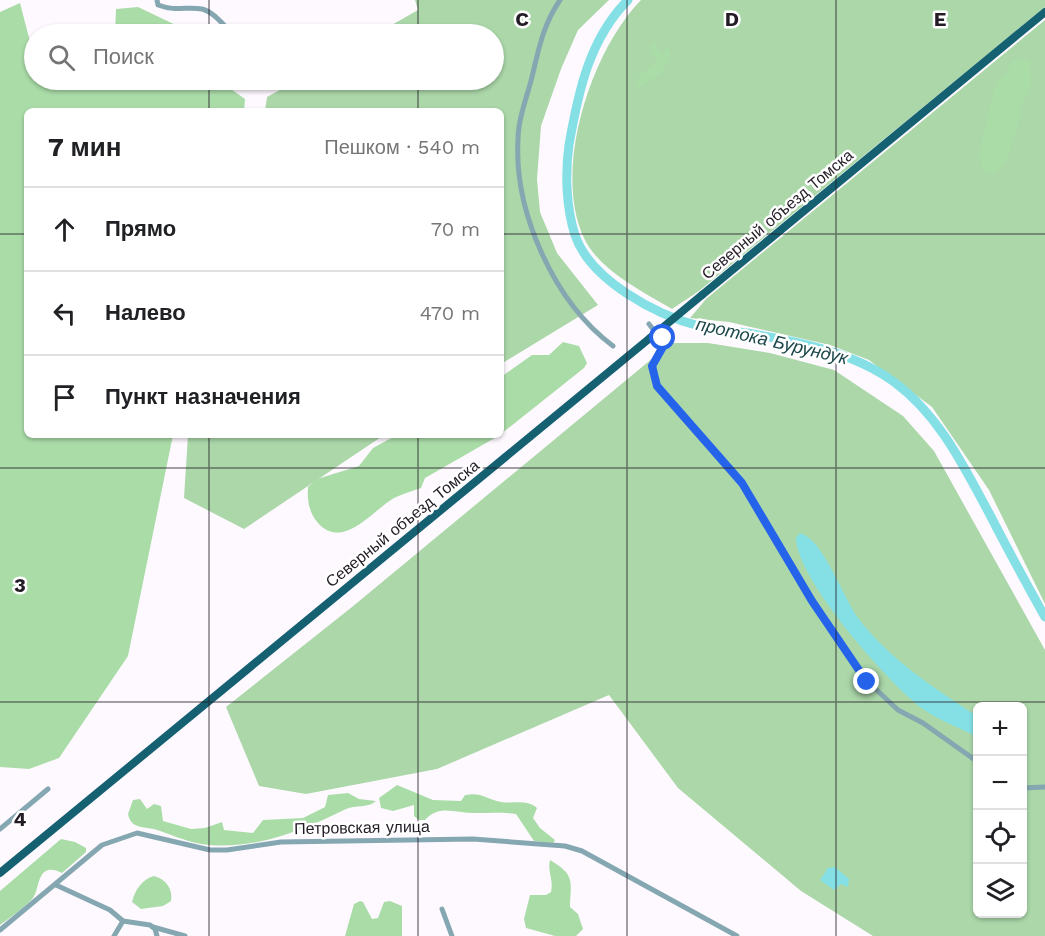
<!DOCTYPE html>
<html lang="ru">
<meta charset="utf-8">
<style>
:root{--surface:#fff;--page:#f6f6f6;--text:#202124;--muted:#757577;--line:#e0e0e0}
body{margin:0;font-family:"Work Sans",sans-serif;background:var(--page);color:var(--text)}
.controls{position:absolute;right:18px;bottom:18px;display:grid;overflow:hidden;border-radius:9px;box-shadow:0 2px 4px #0004}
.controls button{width:54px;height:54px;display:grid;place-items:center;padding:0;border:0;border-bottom:2px solid var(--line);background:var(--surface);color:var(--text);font:30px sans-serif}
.stop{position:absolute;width:18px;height:18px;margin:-14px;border:4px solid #2563eb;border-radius:50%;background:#fff}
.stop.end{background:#2563eb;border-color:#fff;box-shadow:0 2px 6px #0008}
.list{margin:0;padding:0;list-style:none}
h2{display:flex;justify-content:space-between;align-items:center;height:78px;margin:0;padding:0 24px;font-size:26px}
h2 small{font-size:20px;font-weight:400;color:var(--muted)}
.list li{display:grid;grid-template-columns:39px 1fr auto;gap:18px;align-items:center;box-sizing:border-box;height:84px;padding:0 24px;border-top:2px solid var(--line)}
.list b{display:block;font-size:22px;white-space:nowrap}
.list em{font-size:20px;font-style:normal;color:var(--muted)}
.icon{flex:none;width:33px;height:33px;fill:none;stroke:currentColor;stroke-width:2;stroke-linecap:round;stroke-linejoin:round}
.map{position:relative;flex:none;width:1045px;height:936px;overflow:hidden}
.search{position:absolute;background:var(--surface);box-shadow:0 2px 4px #0004;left:24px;top:24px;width:480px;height:66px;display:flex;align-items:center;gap:15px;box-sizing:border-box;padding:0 21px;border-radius:33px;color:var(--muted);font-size:22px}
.panel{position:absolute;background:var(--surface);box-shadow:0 2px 4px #0004;left:24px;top:108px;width:480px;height:330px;border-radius:9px}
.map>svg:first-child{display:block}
.green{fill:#abd7a9;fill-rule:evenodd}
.forest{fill:#aadca8}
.water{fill:#85e0e6}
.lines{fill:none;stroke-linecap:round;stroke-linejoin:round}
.river{stroke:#85e0e6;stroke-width:9}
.minor{stroke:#85a7b1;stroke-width:5}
.primary{stroke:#156172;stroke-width:8}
.primary-bridge{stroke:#156172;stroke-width:8}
.route{stroke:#2563eb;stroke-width:8}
.grid{fill:none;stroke:#231b25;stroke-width:1.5;stroke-opacity:0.55}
.labels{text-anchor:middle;stroke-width:5;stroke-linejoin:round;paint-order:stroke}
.street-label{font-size:16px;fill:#231b25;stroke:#fff}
.water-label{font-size:18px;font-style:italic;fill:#1c474a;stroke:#fff}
.grid-label{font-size:20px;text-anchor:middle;font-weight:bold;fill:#231b25;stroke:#fff;stroke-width:5;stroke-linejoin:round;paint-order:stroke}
</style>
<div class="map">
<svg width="1045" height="936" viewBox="0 0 1045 936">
<rect width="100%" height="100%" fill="#fef9ff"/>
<g class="green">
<polygon points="415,0 609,0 578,30 561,69 541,126 537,179 540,212 557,253 598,305 501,364 501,111 265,111 267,97 298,80 494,80 494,34 376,34 418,10"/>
<path d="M641,0H1045V7L699,291L672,309C643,292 598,269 584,238C552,170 591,51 641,0Z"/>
<polygon points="1045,20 1045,604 989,490 932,407 869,360 830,345 729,322 690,318 706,299"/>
<path d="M671,343H708L770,353L834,370L903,416L934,451L1045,650V936H873L801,891L678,788L609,695L437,769L306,794L259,786L226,707L352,607ZM978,706H1022V914H978Z"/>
<polygon points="188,435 384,435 244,529 184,498"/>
</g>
<g class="forest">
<polygon points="20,3 34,57 34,80 49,80 61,88 74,80 218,80 245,99 244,111 27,111 27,435 173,435 128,656 59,758 29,769 0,767 0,12"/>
<polygon points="138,7 182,28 186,34 115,34 116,9"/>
<path d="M655,42L661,54L669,47C675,67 654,79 639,87L636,85V79L657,61L651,53L650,47Z"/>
<polygon points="1020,58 1030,62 1031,90 1020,106 1022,110 1006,162 995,173 985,173 979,157 992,95 999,78 1007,72 1013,61"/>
<polygon points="563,342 579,346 587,363 584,368 501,434 501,377 532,355 549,355"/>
<path d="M397,435H500L425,478L421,488C412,491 402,494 394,498C373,510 343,551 318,523C309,513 307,500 308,487L317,479L359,466L373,448Z"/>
<path d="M397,785L433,800L461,801L465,795C482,792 486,799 501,802C513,804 527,799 537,808L533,818L540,828L555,840L553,843L534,841L516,814C502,812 488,813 474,813C455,813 439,804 425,820H419L414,816V805L393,811L381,808L379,798Z"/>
<path d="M348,793L359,799L376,801C369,808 355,805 346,809C300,832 248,853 196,843C183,840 169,834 157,830C145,826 131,830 128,814L133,800L140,799L147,809L154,804L161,806L163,821L191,829L205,828L222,822L224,830L253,833L263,820L303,818L325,807L328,795Z"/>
<path d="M61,839L75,842L86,848V852L62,873C36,860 40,890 33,898C24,908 11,917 0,925V891Z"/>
<path d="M550,860C575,875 571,880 570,907L578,914L583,929L576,936H555L526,928L524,919L530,895H546L551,892C554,880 547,871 550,860Z"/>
<path d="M154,876C166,879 173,889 171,901L163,906L141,909L132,902C135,890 142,879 154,876Z"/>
<polygon points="360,901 363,902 372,919 378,918 384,902 390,901 402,906 402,936 345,936 354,904"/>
</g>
<g class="water">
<path d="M800,533C823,539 843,597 858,618C890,660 934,688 977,716V737C959,727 937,720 920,707C886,680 797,580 796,538Z"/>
<polygon points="835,867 849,879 848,887 841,884 834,890 820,880 828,868"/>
</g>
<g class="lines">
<path class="river" d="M628,0C589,39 578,93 569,145C565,173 566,207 575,235C590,280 656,315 699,326C717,330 735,331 753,334C800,342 855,353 894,382C939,415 963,465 989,513C1007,548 1026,583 1045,617"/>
<g class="minor">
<path d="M157,0L158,5C177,12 186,6 202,9C214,12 224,26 233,34"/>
<path d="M560,0C543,25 539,48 532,77C527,97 518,119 518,140C514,212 554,302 613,346"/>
<polyline points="649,324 663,342 653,363 657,386 742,483 812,601 866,680 898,710 923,723 978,762"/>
<polyline points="1022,788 1045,787"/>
<polyline points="0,829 48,789"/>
<polyline points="56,885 110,910 123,921 150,925 155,929 157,936"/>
<polyline points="442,909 452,936"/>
<polyline points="153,927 185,936"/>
<polyline points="0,930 102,845 137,833 210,850 227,850 281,842 473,839 565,846 582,851 737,936"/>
<polyline points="114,936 123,921"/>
</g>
<g class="primary">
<polyline points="702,295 1045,12"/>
<polyline points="0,873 650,338"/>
</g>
<polyline class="primary-bridge" points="650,338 702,295"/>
</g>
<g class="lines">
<polyline class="route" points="663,338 664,345 652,366 657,386 742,483 812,601 867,682"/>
</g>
<path class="grid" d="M209,0V34M418,0V34M627,0V936M836,0V936M209,80V111M418,80V111M0,234H27M501,234H1045M209,435V936M418,435V936M0,468H1045M0,702H1045"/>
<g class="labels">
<g class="street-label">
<text transform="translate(777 214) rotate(-40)" y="6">Северный объезд Томска</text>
<text transform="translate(402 523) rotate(-39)" y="6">Северный объезд Томска</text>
<text transform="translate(362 827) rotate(-1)" y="6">Петровская улица</text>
</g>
<g class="water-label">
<text transform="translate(772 341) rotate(13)" y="6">протока Бурундук</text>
</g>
</g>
<g class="grid-label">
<text x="522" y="26">C</text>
<text x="732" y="26">D</text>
<text x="940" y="26">E</text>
<text x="20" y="592">3</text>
<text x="20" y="826">4</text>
</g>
</svg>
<div class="controls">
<button>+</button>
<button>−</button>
<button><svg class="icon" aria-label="locate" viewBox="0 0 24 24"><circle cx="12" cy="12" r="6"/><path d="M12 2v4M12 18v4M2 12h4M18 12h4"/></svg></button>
<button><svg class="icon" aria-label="layers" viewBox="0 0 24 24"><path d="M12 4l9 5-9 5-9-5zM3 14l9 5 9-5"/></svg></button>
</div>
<div class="stop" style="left:663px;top:338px"></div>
<div class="stop end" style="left:867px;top:682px"></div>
<div class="search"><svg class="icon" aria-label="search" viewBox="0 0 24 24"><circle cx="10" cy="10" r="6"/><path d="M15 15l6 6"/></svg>Поиск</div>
<section class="panel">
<h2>7 мин<small>Пешком · 540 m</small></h2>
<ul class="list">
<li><svg class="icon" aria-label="ahead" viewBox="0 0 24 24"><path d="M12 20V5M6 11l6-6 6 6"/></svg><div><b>Прямо</b></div><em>70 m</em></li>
<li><svg class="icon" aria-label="left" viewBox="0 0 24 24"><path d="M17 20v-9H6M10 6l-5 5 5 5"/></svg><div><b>Налево</b></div><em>470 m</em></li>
<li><svg class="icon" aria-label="arrive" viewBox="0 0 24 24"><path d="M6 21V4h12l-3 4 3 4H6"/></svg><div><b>Пункт назначения</b></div></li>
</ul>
</section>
</div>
